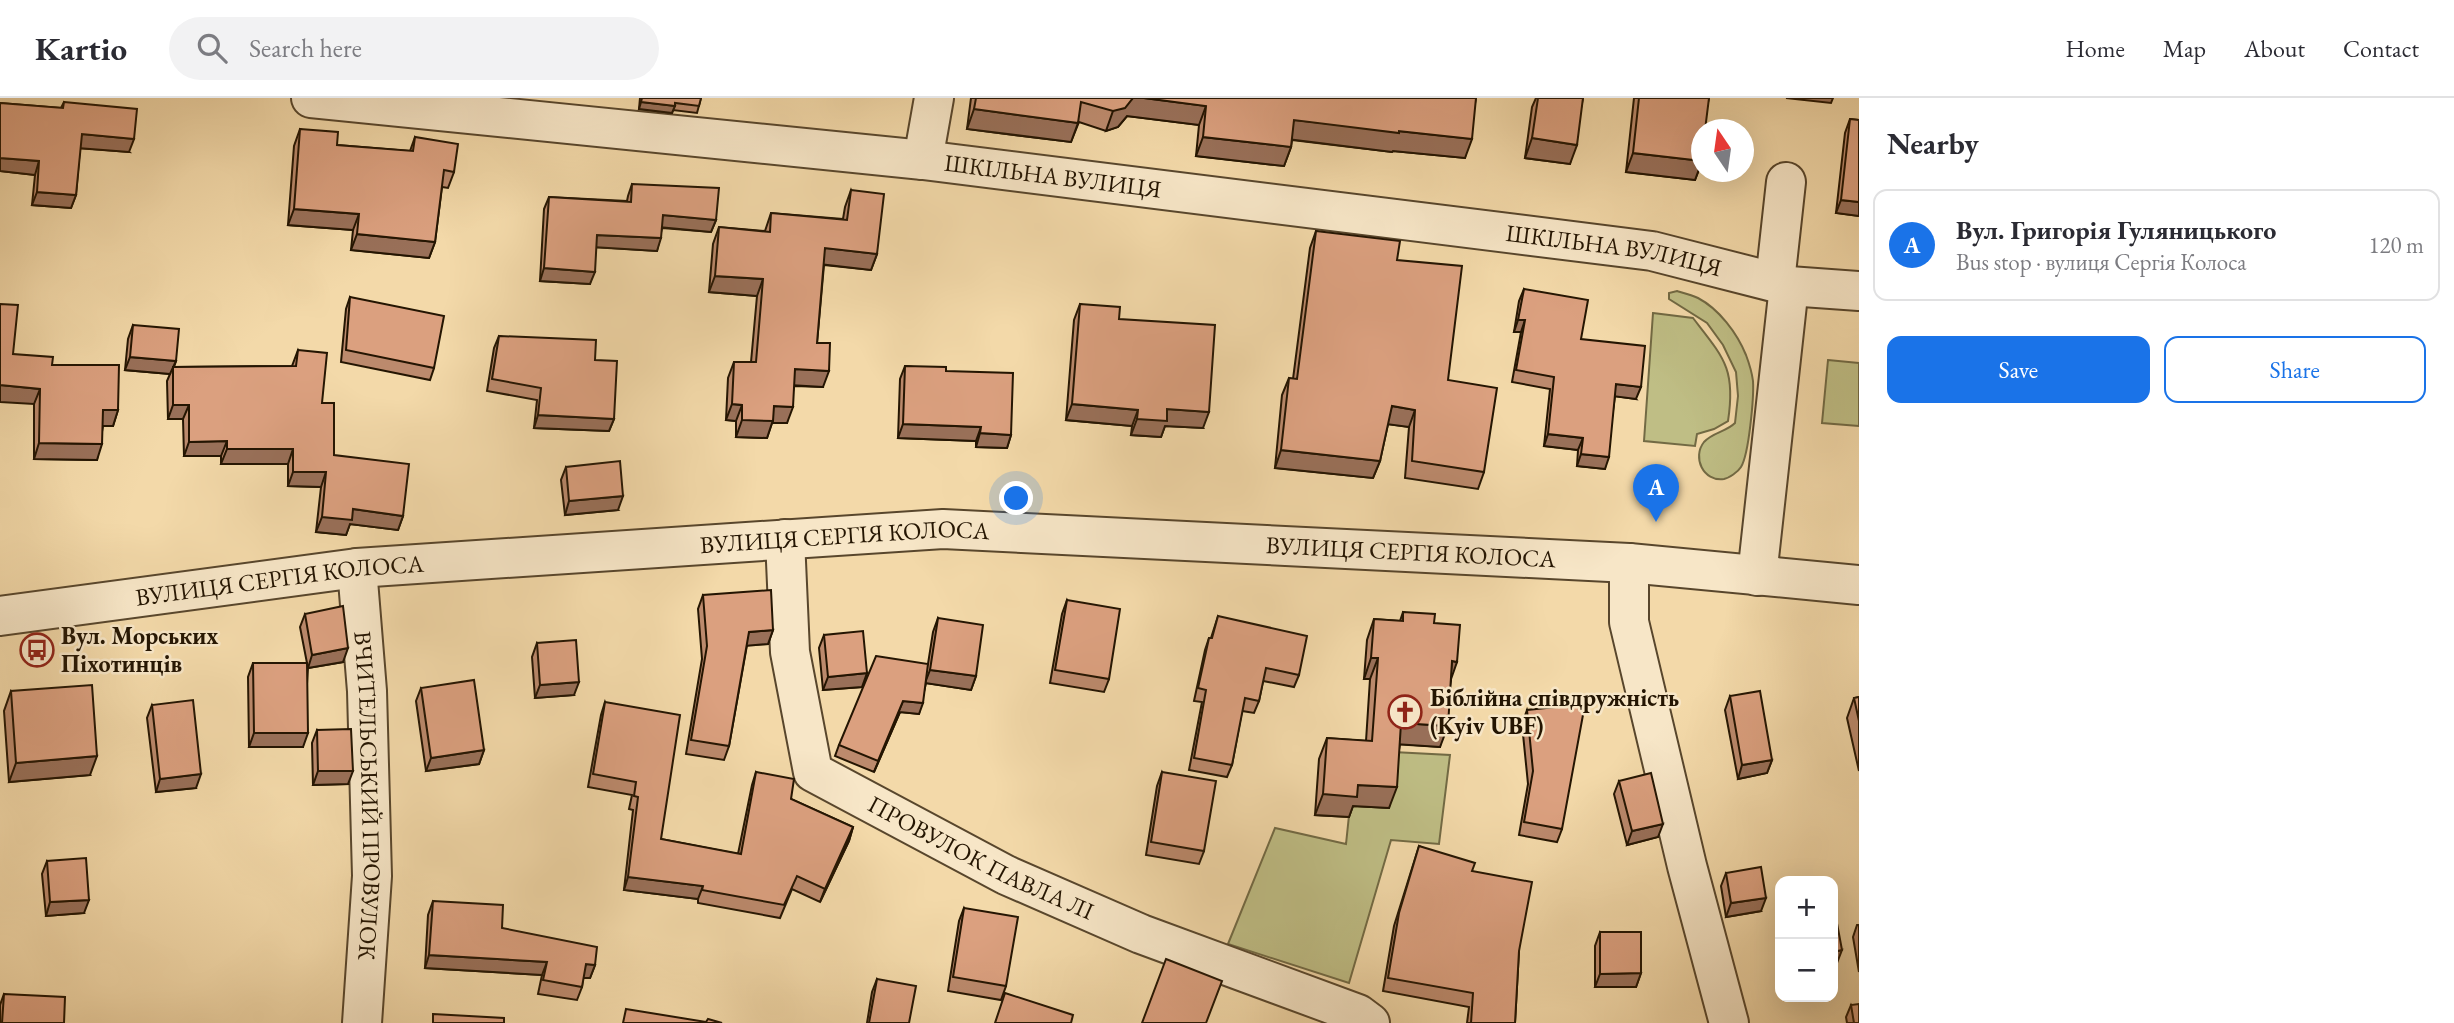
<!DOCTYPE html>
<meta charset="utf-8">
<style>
:root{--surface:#fff;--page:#f2f2f3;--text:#2b2b33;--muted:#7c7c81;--line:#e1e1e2;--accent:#1a73e8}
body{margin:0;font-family:"EB Garamond",serif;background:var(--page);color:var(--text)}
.controls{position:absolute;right:21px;bottom:21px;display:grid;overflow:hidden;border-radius:14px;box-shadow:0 7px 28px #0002}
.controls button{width:63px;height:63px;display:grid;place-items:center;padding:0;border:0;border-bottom:2px solid var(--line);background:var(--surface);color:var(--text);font:35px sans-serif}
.compass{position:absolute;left:1691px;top:21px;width:63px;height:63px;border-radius:50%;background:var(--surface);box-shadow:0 7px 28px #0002;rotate:347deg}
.you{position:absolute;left:1017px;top:401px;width:24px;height:24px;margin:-18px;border:5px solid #fff;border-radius:50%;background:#1a73e8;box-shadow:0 0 0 10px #1a73e833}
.badge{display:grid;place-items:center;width:46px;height:46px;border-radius:50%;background:var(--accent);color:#fff;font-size:23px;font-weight:700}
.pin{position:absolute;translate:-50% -58px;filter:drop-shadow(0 2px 4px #0008)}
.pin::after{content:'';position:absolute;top:37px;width:24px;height:21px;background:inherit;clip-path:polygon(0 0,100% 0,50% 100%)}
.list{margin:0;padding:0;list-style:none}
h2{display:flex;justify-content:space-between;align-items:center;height:91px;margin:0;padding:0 28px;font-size:30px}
h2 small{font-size:23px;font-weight:400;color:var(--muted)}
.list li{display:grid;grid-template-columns:46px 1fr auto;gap:21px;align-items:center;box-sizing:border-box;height:112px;margin:0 14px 14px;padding:0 14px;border:2px solid var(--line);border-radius:14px}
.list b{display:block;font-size:26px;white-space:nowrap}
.list p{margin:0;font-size:23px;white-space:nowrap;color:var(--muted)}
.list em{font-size:23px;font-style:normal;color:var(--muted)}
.actions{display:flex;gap:14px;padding:21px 28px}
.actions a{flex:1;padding:16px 0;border:2px solid var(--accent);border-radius:14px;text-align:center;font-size:24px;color:var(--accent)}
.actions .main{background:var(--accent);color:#fff}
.icon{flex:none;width:38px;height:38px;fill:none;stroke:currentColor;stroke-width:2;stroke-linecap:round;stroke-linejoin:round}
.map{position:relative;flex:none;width:1859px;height:925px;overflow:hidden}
header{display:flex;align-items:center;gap:42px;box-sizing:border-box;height:98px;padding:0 35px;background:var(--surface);border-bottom:2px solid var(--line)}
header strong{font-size:33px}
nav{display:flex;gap:38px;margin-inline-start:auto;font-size:24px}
.search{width:490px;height:63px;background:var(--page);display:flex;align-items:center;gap:18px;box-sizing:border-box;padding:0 24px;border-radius:38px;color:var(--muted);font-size:26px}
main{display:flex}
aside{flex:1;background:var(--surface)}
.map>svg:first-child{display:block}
.green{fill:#bfbe85;stroke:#726a44;stroke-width:2}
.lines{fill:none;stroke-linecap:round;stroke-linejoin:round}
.minor-casing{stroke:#58462c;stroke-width:42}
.minor{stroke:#f7e6c7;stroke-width:38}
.wall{fill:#bc8a6d;stroke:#241502;stroke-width:2}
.shaded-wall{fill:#997059;stroke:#241502;stroke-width:2}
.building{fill:#dba07f;stroke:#241502;stroke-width:2}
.labels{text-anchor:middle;stroke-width:5;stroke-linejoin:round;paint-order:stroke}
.street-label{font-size:24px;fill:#241502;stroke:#f7e6c7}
.poi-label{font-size:24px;font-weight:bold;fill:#241502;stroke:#f7e6c7;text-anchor:start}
</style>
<header>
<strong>Kartio</strong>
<div class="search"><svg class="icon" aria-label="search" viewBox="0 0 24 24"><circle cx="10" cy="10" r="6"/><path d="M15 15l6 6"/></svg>Search here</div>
<nav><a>Home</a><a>Map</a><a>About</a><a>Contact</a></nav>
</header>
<main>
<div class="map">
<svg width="1859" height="925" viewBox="0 0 1859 925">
<rect width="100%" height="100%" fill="#f3d9a9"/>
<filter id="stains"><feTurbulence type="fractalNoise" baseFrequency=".00286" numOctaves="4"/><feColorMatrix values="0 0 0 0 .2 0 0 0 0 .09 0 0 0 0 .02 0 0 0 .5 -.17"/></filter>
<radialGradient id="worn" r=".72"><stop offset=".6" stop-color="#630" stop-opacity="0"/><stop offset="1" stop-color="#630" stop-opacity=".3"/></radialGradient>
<g class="green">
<path d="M1677,193C1684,195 1692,197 1698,200C1719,211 1737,235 1746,257C1749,265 1752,275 1753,283C1754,299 1749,356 1741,369C1738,374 1729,380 1724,381C1703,384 1692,359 1704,344C1713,334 1726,334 1735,325L1738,298L1736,274L1723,247L1707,225L1669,201V195Z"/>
<path d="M1653,215L1693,220C1724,260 1736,271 1728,323L1714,331L1697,336L1695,348L1644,343Z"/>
<polygon points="1828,262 1859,265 1859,328 1822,325"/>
<polygon points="1393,654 1450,657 1439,746 1391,742 1349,885 1228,846 1275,730 1346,746 1350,708"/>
</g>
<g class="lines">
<defs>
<g id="minor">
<path id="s1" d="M311,0L923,62L1652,153L1789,188L1859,193"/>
<polyline points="923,62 934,0"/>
<polyline points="1775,184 1786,84"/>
<path id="s2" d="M785,441L790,554L813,674L1006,777L1141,836L1358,916L1370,925"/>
<polyline points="1629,465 1629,524 1687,768 1729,925"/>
<path id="s3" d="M357,470L367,593L372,778L362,925"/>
<polyline points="1757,478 1789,188"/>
<path id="s4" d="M0,518L357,470L943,431L1629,465L1859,487"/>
</g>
</defs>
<use href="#minor" class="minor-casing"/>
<use href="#minor" class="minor"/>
</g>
<g class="wall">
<polygon points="640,0 701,0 697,15 673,12 672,15 639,11"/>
<polygon points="971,0 1476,0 1465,60 1393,53 1392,54 1292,42 1291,49 1284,68 1196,58 1199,27 1127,18 1118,29 1106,33 1079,24 1071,44 967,31"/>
<polygon points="1536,0 1583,0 1570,66 1525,60 1532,9"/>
<polygon points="1634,0 1709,0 1702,32 1702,64 1695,82 1626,74"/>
<polygon points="64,4 129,54 80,50 76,97 71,110 32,107 35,77 0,73 0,5 61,10"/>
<polygon points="1850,21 1859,22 1859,118 1836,115 1845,35"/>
<polygon points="300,31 337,47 410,53 415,39 454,74 448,90 442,89 435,144 429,160 351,152 353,132 288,127 294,48"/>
<polygon points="632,86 716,122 711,134 662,130 657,153 596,149 590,186 540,183 544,111 549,99 627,103 628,98"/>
<polygon points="851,92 877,156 871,172 824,167 817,245 823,289 794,288 787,325 772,325 767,340 736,339 736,323 726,322 728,280 734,264 751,264 757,198 709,194 713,146 719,129 765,133 771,115 843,121 845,109"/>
<polygon points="1316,133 1397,162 1448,282 1484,374 1478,391 1405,380 1409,329 1388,326 1380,363 1373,380 1275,370 1282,297 1289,280 1293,281 1310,150"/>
<polygon points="1524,191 1581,241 1636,301 1615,298 1605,371 1577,368 1578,352 1544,348 1550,291 1512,284 1521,234 1514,234 1519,203"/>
<polygon points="350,199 434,270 430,282 341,264 346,211"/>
<polygon points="1080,206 1119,221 1203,330 1165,328 1161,339 1131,337 1132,328 1066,322 1074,222"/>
<polygon points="133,227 176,263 174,269 292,268 298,252 322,305 334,357 403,418 398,432 350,426 346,437 316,434 321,389 288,388 288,366 221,366 221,358 184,358 183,321 168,321 167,283 170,276 125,272 128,241"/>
<polygon points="499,238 595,262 614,321 609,333 534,330 537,302 487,293 494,250"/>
<polygon points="13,256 52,267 118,312 113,328 103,328 97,362 34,361 34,306"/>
<polygon points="905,268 946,273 1011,337 1007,350 976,349 976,343 898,340 900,281"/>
<polygon points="566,369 618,412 565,417 561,382"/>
<polygon points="703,497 773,532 768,546 747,547 729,648 724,662 686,656 702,561 698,511"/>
<polygon points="1067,502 1109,581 1104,594 1050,585 1062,516"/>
<polygon points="1403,514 1434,525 1451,582 1440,649 1400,646 1389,710 1353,708 1349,719 1315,717 1319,661 1327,640 1366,643 1370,581 1364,581 1367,542 1374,521 1400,523"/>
<polygon points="305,516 343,564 308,570 303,649 249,649 248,579 253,565 307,565 300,529"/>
<polygon points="1218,518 1299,577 1294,589 1263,583 1259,603 1254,615 1242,613 1232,667 1227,679 1189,672 1202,604 1194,603 1205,552 1209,540 1211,540"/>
<polygon points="938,520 976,578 971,592 926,585 919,616 900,614 874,674 835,658 839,647 928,566 933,534"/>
<polygon points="824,537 867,575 862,589 823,592 819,550"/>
<polygon points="537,545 574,597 535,600 532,559"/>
<polygon points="421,590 484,652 479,666 426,673 416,603"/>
<polygon points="11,593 90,677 9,684 4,613"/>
<polygon points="1730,598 1772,662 1767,675 1738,681 1725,612"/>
<polygon points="1859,599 1859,673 1847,620 1854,600"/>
<polygon points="605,604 661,741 738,756 752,687 756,674 791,701 853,729 849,743 820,804 792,791 780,820 698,805 698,801 624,792 633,712 629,711 632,697 588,689 601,617"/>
<polygon points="152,607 196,690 156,694 147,620"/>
<polygon points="1527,612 1562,731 1557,744 1519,737 1528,686 1522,626"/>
<polygon points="317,632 348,686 313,687 312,645"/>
<polygon points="1162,674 1204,753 1199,766 1146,757 1157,688"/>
<polygon points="1619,683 1658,739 1627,747 1614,696"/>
<polygon points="1419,748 1472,773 1519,853 1515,925 1467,925 1469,909 1383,893 1394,828"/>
<polygon points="47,763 84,815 46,818 42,776"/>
<polygon points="1726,775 1761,813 1726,819 1721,788"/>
<polygon points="1780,794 1780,831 1776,807"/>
<polygon points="433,803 595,867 590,880 583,880 582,889 577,902 538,896 542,877 425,870 428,817"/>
<polygon points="964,810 1006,888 1001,902 948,893 959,823"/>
<polygon points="1857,827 1859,827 1859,874 1853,839"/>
<polygon points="1600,834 1641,875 1636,889 1595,889 1595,848"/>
<polygon points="877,881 909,925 867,925 872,894"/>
<polygon points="4,896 64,925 0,925 0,907"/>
<polygon points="1851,907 1859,925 1847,925 1846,919"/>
</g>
<g class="shaded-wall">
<polygon points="1133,0 1144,0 1206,8 1199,27 1127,18 1118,29 1106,33 1113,13"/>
<polygon points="1786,0 1833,0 1831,5"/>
<polygon points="641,4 675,8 672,15 639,11"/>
<polygon points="974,11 1078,25 1071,44 967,31"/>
<polygon points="1294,22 1472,41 1465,60 1393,53 1392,54 1287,41"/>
<polygon points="82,36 134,41 129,54 77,50"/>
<polygon points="1203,39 1291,49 1284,68 1196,58"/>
<polygon points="1532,40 1577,47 1570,66 1525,60"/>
<polygon points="1633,55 1702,63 1695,82 1626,74"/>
<polygon points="0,60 39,63 35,77 0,73"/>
<polygon points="37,94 76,97 71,110 32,107"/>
<polygon points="1841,102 1859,104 1859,118 1836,115"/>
<polygon points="294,111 359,116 353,132 288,127"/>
<polygon points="663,117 716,122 711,134 658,129"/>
<polygon points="357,136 435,144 429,160 351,152"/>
<polygon points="597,137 661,140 657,153 592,149"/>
<polygon points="825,150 877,156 871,172 819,166"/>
<polygon points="544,170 595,174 590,186 540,183"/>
<polygon points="715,178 763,181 757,198 709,194"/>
<polygon points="1518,222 1525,222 1521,234 1514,234"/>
<polygon points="130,259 176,263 170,276 125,272"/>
<polygon points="795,271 829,273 823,289 789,287"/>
<polygon points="1616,286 1641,289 1636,301 1612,298"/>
<polygon points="0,287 40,291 34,306 0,304"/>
<polygon points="732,306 742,307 736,323 726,322"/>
<polygon points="1072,306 1138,312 1132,328 1066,322"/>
<polygon points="173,307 189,307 183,321 168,321"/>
<polygon points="774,308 793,309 787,325 772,325 767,340 736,339 742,322"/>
<polygon points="1392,308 1415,312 1409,329 1386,326"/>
<polygon points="1167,311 1209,314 1203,330 1165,328 1161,339 1131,337 1137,321"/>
<polygon points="103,312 118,312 113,328 97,328"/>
<polygon points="538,317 614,321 609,333 534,330"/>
<polygon points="903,326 981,329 976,343 898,340"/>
<polygon points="980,335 1011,337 1007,350 976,349"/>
<polygon points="1548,336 1583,340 1578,352 1544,348"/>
<polygon points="227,343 221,358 184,358 189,344"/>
<polygon points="39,345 102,346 97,362 34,361"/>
<polygon points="227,351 293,351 288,366 221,366"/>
<polygon points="1281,352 1380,363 1373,380 1275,370"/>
<polygon points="1581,356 1609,359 1605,371 1577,368"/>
<polygon points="293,374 326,374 321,389 288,388"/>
<polygon points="623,398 618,412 565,417 569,403"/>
<polygon points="353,411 403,418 398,432 350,426 346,437 316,434 322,419"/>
<polygon points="773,532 768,546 744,548 749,534"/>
<polygon points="348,550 343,564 308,570 312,557"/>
<polygon points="1371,560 1378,560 1370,581 1364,581"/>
<polygon points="1452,563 1457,564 1450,584"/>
<polygon points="930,572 976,578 971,592 925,585"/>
<polygon points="867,575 862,589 823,592 828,579"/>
<polygon points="579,584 574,597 535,600 540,587"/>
<polygon points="903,603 923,605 919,616 900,614 874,674"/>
<polygon points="1401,625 1448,628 1440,649 1394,646"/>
<polygon points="254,635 308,635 303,649 249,649"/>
<polygon points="484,652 479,666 426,673 431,660"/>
<polygon points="97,658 90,677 9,684 16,665"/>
<polygon points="1772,662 1767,675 1738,681 1742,667"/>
<polygon points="318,673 353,673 348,686 313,687"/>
<polygon points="201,676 196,690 156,694 160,681"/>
<polygon points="1358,687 1397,689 1389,710 1353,708 1349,719 1315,717 1323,696"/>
<polygon points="1663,726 1658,739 1627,747 1632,733"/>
<polygon points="853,729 849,743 820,804 825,791"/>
<polygon points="628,779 703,788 698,801 624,792"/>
<polygon points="1766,800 1761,813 1726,819 1731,805"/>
<polygon points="89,802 84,815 46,818 50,804"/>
<polygon points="1842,852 1837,865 1833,866 1833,854"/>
<polygon points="429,857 547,864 542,877 425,870"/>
<polygon points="586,866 595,867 590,880 581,880"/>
<polygon points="1641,875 1636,889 1595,889 1600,876"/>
</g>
<g class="building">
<polygon points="642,0 701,0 699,8 675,5 675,8 641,4"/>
<polygon points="976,0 1133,0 1125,10 1113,13 1081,4 1078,25 974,11"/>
<polygon points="1144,0 1476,0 1472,41 1399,33 1399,35 1294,22 1291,49 1203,39 1206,8"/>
<polygon points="1538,0 1583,0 1577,47 1532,40"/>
<polygon points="1639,0 1709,0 1705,32 1702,32 1702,63 1633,55"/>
<polygon points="64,4 137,11 134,41 82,36 76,97 37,94 39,63 0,60 0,5 63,10"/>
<polygon points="1850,21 1859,22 1859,104 1841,102"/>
<polygon points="300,31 338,34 337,47 413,53 415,39 458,46 454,74 444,72 435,144 357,136 359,116 294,111"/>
<polygon points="632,86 719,90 716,122 663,117 661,140 597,137 595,174 544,170 549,99 631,104"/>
<polygon points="851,92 884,96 877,156 825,150 817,245 830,245 829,273 795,271 793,309 774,308 773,323 742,322 742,307 732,306 734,264 756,264 763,181 715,178 719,129 770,134 771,115 847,122"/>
<polygon points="1316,133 1400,143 1397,162 1462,168 1448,282 1497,290 1484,374 1412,363 1415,312 1392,308 1380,363 1281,352 1289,280 1297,281"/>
<polygon points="1524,191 1588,202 1581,241 1645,248 1641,289 1616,286 1609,359 1581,356 1583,340 1548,336 1554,279 1516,272 1525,222 1518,222"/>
<polygon points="350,199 444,218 434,270 346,252"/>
<polygon points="0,206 18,207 13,256 53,259 52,267 119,267 118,312 103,312 102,346 39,345 40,291 0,287"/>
<polygon points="1080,206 1120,209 1119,221 1215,227 1209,314 1167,311 1167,323 1137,321 1138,312 1072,306"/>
<polygon points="133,227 179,231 176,263 130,259"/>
<polygon points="499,238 596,242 595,262 617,263 614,321 538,317 541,290 492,281"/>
<polygon points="298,252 327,255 322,305 334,305 334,357 409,366 403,418 353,411 352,422 322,419 326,374 293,374 293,351 227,351 227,343 189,344 189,307 173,307 173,269 296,268"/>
<polygon points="905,268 946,269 946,273 1013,275 1011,337 980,335 981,329 903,326"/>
<polygon points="620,363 623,398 569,403 566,369"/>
<polygon points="771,492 773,532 749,534 729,648 691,642 707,548 703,497"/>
<polygon points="1067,502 1120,511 1109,581 1055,572"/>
<polygon points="343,508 348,550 312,557 305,516"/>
<polygon points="1403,514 1435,516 1434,525 1460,527 1457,564 1452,563 1448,628 1401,625 1397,689 1358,687 1357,699 1323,696 1327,640 1372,643 1378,560 1371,560 1374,521 1403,523"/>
<polygon points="1218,518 1307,538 1299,577 1266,570 1259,603 1245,600 1232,667 1194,660 1206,592 1198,590 1209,540 1212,540"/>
<polygon points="938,520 983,527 976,578 930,572"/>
<polygon points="863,533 867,575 828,579 824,537"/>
<polygon points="576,542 579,584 540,587 537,545"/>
<polygon points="876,558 928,566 923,605 903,603 878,663 839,647"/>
<polygon points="253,565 307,565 308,635 254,635"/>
<polygon points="474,582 484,652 431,660 421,590"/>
<polygon points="92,587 97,658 16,665 11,593"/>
<polygon points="1760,593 1772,662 1742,667 1730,598"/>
<polygon points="1859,599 1859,623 1854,600"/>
<polygon points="193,602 201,676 160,681 152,607"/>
<polygon points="605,604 680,617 661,741 741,756 756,674 794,681 791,701 853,729 825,791 797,778 784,807 702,792 703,788 628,779 638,699 634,698 636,684 593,676"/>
<polygon points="1585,606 1562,731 1524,724 1533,673 1527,612"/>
<polygon points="351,631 353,673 318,673 317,632"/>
<polygon points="1162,674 1216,683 1204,753 1151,744"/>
<polygon points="1651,675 1663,726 1632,733 1619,683"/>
<polygon points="1419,748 1475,765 1472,773 1532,784 1519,853 1515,925 1471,925 1473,895 1388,880 1399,815"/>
<polygon points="86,760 89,802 50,804 47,763"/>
<polygon points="1761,769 1766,800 1731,805 1726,775"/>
<polygon points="433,803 503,807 502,830 597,849 595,867 586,866 582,889 543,882 547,864 429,857"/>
<polygon points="1833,804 1842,852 1833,854"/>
<polygon points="964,810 1018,819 1006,888 953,879"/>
<polygon points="1600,834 1641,834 1641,875 1600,876"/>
<polygon points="1166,861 1222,883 1206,925 1142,925"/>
<polygon points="877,881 916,888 909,925 869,925"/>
<polygon points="1005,895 1073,917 1071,925 995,925"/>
<polygon points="4,896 65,899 64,925 2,925"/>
<polygon points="1859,906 1859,925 1854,925 1851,907"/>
<polygon points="626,911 706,924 708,921 722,925 623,925"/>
<polygon points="433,916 504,920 504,925 433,925"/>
</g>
<defs>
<symbol id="bus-ring" viewBox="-11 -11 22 22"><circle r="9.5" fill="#f7e6c7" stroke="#8f2418" stroke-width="1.5"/><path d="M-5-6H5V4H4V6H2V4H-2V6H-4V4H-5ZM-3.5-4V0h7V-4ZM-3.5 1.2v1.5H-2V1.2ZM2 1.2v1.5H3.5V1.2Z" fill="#8f2418"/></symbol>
<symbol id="church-ring" viewBox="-11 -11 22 22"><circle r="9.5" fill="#f7e6c7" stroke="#8f2418" stroke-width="1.5"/><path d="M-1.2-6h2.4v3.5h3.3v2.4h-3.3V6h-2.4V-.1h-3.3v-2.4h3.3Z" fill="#8f2418"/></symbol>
</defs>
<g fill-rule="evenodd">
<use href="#bus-ring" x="18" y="533" width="38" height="38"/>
<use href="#church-ring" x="1386" y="595" width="38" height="38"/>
</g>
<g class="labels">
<g class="street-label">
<text dy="8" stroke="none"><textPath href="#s1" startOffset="746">ШКІЛЬНА ВУЛИЦЯ</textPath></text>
<text dy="8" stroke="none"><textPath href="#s1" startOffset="1312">ШКІЛЬНА ВУЛИЦЯ</textPath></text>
<text dy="8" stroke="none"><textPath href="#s4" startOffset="849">ВУЛИЦЯ СЕРГІЯ КОЛОСА</textPath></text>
<text dy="8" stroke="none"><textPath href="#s4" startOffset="1416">ВУЛИЦЯ СЕРГІЯ КОЛОСА</textPath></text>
<text dy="8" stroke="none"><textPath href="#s4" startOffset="282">ВУЛИЦЯ СЕРГІЯ КОЛОСА</textPath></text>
<text dy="8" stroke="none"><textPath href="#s3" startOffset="228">ВЧИТЕЛЬСЬКИЙ ПРОВУЛОК</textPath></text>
<text dy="8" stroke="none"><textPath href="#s2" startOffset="424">ПРОВУЛОК ПАВЛА ЛІ</textPath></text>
</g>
<g class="poi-label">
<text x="61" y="546">Вул. Морських<tspan x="61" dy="28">Піхотинців</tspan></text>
<text x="1430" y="608">Біблійна співдружність<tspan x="1430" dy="28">(Kyiv UBF)</tspan></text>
</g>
</g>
<rect width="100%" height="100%" filter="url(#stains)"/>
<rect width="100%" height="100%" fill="url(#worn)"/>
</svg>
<div class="controls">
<button>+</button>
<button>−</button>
</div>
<svg class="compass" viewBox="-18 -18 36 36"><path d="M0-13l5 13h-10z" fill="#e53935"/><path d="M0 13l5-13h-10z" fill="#7c7c81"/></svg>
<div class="you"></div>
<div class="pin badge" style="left:1656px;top:424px">A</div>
</div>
<aside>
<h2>Nearby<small></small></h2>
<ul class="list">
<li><span class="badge">A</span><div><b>Вул. Григорія Гуляницького</b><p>Bus stop · вулиця Сергія Колоса</p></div><em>120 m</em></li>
</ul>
<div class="actions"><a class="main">Save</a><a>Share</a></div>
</aside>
</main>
